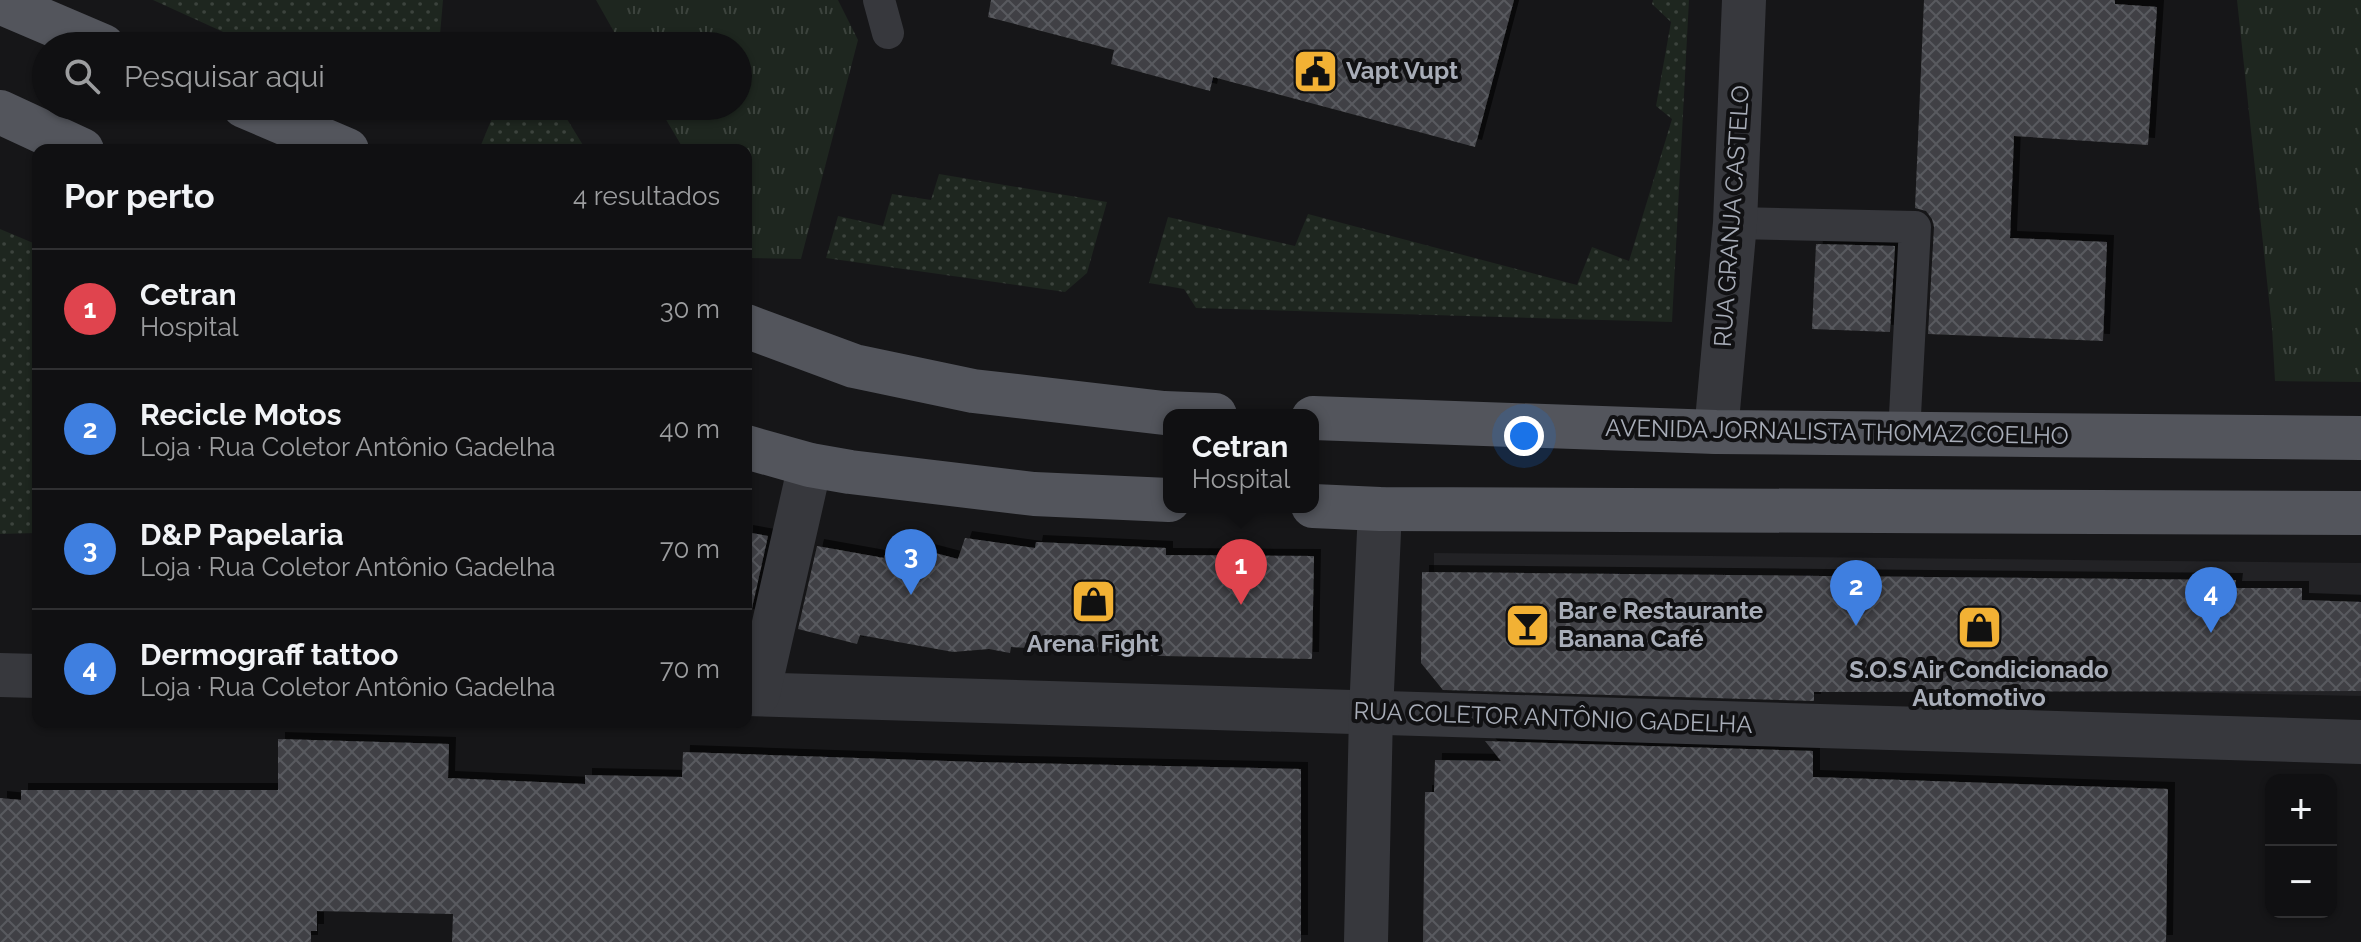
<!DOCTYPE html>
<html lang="pt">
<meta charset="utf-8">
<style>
:root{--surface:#101012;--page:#1e1e20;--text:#f1f3f6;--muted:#9c9d9f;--line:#303032;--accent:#0f766e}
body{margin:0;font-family:Raleway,sans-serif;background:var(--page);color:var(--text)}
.controls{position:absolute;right:24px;bottom:24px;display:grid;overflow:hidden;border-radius:16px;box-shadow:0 2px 6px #0004}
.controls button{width:72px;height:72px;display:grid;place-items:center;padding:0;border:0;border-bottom:2px solid var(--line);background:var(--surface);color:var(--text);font:40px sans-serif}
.you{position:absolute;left:1524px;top:436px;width:28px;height:28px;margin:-20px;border:6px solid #fff;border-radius:50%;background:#1a73e8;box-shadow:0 0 0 12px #1a73e833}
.badge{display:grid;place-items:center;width:52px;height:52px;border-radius:50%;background:var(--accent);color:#fff;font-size:26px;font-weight:700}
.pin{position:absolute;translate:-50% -66px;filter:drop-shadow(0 2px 4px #0008)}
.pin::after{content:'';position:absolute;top:42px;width:28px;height:24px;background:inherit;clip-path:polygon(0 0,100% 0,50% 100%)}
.popup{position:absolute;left:1163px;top:409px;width:156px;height:104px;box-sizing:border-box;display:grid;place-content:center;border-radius:16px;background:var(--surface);filter:drop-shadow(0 2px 6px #0005);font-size:26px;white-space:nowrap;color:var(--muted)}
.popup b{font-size:30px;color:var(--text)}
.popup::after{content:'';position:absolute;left:50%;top:100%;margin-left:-16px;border:16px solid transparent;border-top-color:var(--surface)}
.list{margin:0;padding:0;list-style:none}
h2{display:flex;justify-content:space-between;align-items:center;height:104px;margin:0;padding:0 32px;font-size:34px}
h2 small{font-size:26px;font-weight:400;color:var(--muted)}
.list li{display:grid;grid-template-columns:52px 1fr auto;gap:24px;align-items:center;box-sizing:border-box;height:120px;padding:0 32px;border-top:2px solid var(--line)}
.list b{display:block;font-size:30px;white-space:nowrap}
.list p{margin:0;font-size:26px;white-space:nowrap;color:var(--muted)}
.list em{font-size:26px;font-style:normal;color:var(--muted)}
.icon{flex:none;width:44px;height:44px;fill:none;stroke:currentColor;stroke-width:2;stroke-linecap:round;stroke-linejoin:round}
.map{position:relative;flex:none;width:2361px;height:942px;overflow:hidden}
.search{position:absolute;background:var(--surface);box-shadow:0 2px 6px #0004;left:32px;top:32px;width:720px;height:88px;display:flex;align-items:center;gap:20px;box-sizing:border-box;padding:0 28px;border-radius:44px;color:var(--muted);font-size:30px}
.panel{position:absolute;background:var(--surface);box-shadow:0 2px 6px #0004;left:32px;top:144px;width:720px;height:584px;border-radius:16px}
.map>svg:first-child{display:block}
.built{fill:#222225}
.grass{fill:url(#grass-dots)}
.park{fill:url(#park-tufts)}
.building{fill:url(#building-cross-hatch);filter:url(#shadow)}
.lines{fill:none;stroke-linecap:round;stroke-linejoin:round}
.lane{stroke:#37383d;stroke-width:32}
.street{stroke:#37383d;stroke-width:44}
.primary{stroke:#53555c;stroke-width:44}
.labels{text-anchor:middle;stroke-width:8;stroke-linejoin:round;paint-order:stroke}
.poi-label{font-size:24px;font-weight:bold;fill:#a8adb8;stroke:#111113;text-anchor:start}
.street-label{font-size:24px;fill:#a8adb8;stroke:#111113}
</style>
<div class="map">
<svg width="2361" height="942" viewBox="0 0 2361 942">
<defs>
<pattern id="grass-dots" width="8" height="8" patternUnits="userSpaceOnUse" patternTransform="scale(2)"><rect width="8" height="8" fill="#1e261f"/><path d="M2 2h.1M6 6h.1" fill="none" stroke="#3c433d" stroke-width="1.8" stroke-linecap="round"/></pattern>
<pattern id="park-tufts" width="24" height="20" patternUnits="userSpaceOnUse" patternTransform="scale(2)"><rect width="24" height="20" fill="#1e261f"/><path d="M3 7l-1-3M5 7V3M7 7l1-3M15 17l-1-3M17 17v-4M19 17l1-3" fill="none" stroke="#3c433d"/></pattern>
<pattern id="building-cross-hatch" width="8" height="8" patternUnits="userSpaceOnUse" patternTransform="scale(2)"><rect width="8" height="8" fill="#404145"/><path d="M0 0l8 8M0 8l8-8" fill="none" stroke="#595a5e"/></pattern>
<filter id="shadow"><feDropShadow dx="7" dy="-7" stdDeviation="0" flood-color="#0009"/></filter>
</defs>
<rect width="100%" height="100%" fill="#161618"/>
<polygon class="built" points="1434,553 2361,563 2361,696 1433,678"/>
<g class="grass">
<polygon points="153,0 443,0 439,46 254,46"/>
<polygon points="1653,0 1689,0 1672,322 1196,308 1184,289 1149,283 1168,217 1295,246 1308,214 1577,285 1592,247 1629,261 1672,119 1656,106 1671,22 1652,4"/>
<polygon points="497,106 559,106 586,150 492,150 481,145"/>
<polygon points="939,174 1107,202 1087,273 1065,292 826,258 838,216 883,226 892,194 931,200"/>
<polygon points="0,229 38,245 38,533 0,534"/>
</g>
<g class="park">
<polygon points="596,0 838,0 858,40 801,259 749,258 746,253 746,150 684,150 658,106 738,106 738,46 622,46"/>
<polygon points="2237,0 2361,0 2361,382 2275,381 2272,328"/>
</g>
<g class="building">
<polygon points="991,0 1514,0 1475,147 1213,77 1210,91 1111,64 1114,50 988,17"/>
<polygon points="1924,0 2115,0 2115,4 2157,7 2148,145 2014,136 2010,238 2107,242 2103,341 1928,334 1934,227 1932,219 1926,211 1915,208"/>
<polygon points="1816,244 1895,246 1890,332 1812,329"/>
<polygon points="746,532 768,536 750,617 746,616"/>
<polygon points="965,538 1035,548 1036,542 1166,548 1166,555 1314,556 1312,659 1162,656 1011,647 1010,653 989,649 953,652 860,635 857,644 798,629 817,546 884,558 889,541 958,559"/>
<polygon points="1422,572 2236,580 2235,588 2302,588 2302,600 2361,602 2361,691 1814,692 1814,701 1443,690 1421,663"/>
<polygon points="278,739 449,744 448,778 585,784 585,775 682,777 683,752 977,762 1301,769 1301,942 452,942 453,914 317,911 317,931 311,931 311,942 0,942 0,798 21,800 21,790 278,790"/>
<polygon points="1485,741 1813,751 1813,777 2168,789 2166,942 1423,942 1425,792 1434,792 1435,760 1501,761"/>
</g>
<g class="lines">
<g class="lane">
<polyline points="879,0 888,33"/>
<polyline points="1735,223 1915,227 1904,434"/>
</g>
<g class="street">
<polyline points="1716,432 1735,223 1744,0"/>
<polyline points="0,675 38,676"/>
<polyline points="746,694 2361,742"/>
<polyline points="758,694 810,465"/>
<polyline points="1366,942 1371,713 1380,509"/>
</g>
<g class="primary">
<polyline points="0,2 103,46"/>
<polyline points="244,106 347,150"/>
<polyline points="0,112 82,150"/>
<polyline points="746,326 854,366 973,391 1164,413 1215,415"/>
<polyline points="1313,418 1716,432 2361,438"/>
<polyline points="746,447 810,465 850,472 1034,494 1169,500"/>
<polyline points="1313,506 1380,509 2361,513"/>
</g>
</g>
<defs>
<symbol id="civic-square" viewBox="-11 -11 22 22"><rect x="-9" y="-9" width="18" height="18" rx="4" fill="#f2b134" stroke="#111113"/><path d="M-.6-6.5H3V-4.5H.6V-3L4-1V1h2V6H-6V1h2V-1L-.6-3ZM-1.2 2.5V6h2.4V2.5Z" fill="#111"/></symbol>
<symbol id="shop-square" viewBox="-11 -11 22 22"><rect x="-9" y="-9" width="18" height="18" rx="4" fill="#f2b134" stroke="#111113"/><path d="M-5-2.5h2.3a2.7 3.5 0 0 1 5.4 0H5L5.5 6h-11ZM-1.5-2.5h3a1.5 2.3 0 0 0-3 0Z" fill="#111"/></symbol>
<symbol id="bar-square" viewBox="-11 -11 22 22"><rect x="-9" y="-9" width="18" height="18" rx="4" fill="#f2b134" stroke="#111113"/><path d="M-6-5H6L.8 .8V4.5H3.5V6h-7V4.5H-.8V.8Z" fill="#111"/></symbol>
</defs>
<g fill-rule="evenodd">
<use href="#civic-square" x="1290" y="46" width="51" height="51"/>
<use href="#shop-square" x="1068" y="576" width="51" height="51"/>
<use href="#bar-square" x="1502" y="600" width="51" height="51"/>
<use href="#shop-square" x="1954" y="602" width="51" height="51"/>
</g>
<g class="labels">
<g class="poi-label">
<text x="1346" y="79">Vapt Vupt</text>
<text x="1558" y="619">Bar e Restaurante<tspan x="1558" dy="28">Banana Café</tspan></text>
<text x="1093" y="652" text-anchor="middle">Arena Fight</text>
<text x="1979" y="678" text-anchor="middle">S.O.S Air Condicionado<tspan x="1979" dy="28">Automotivo</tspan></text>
</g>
<g class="street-label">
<text transform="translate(1732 216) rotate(-86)" y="8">RUA GRANJA CASTELO</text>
<text transform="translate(1837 432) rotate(1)" y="8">AVENIDA JORNALISTA THOMAZ COELHO</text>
<text transform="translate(1553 718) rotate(2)" y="8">RUA COLETOR ANTÔNIO GADELHA</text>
</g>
</g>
</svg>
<div class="controls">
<button>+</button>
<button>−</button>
</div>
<div class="you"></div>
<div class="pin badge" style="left:1241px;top:605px;background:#e0444e">1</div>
<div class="popup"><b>Cetran</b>Hospital</div>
<div class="pin badge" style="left:1856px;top:626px;background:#3f7fe0">2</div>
<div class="pin badge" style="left:911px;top:595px;background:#3f7fe0">3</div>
<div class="pin badge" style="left:2211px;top:633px;background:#3f7fe0">4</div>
<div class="search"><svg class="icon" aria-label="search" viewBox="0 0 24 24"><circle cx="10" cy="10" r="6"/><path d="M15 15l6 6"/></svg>Pesquisar aqui</div>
<section class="panel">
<h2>Por perto<small>4 resultados</small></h2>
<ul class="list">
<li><span class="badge" style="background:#e0444e">1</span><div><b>Cetran</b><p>Hospital</p></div><em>30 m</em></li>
<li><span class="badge" style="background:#3f7fe0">2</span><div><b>Recicle Motos</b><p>Loja · Rua Coletor Antônio Gadelha</p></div><em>40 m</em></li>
<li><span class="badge" style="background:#3f7fe0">3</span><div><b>D&amp;P Papelaria</b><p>Loja · Rua Coletor Antônio Gadelha</p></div><em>70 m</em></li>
<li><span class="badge" style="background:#3f7fe0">4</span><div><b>Dermograff tattoo</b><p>Loja · Rua Coletor Antônio Gadelha</p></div><em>70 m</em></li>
</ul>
</section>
</div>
